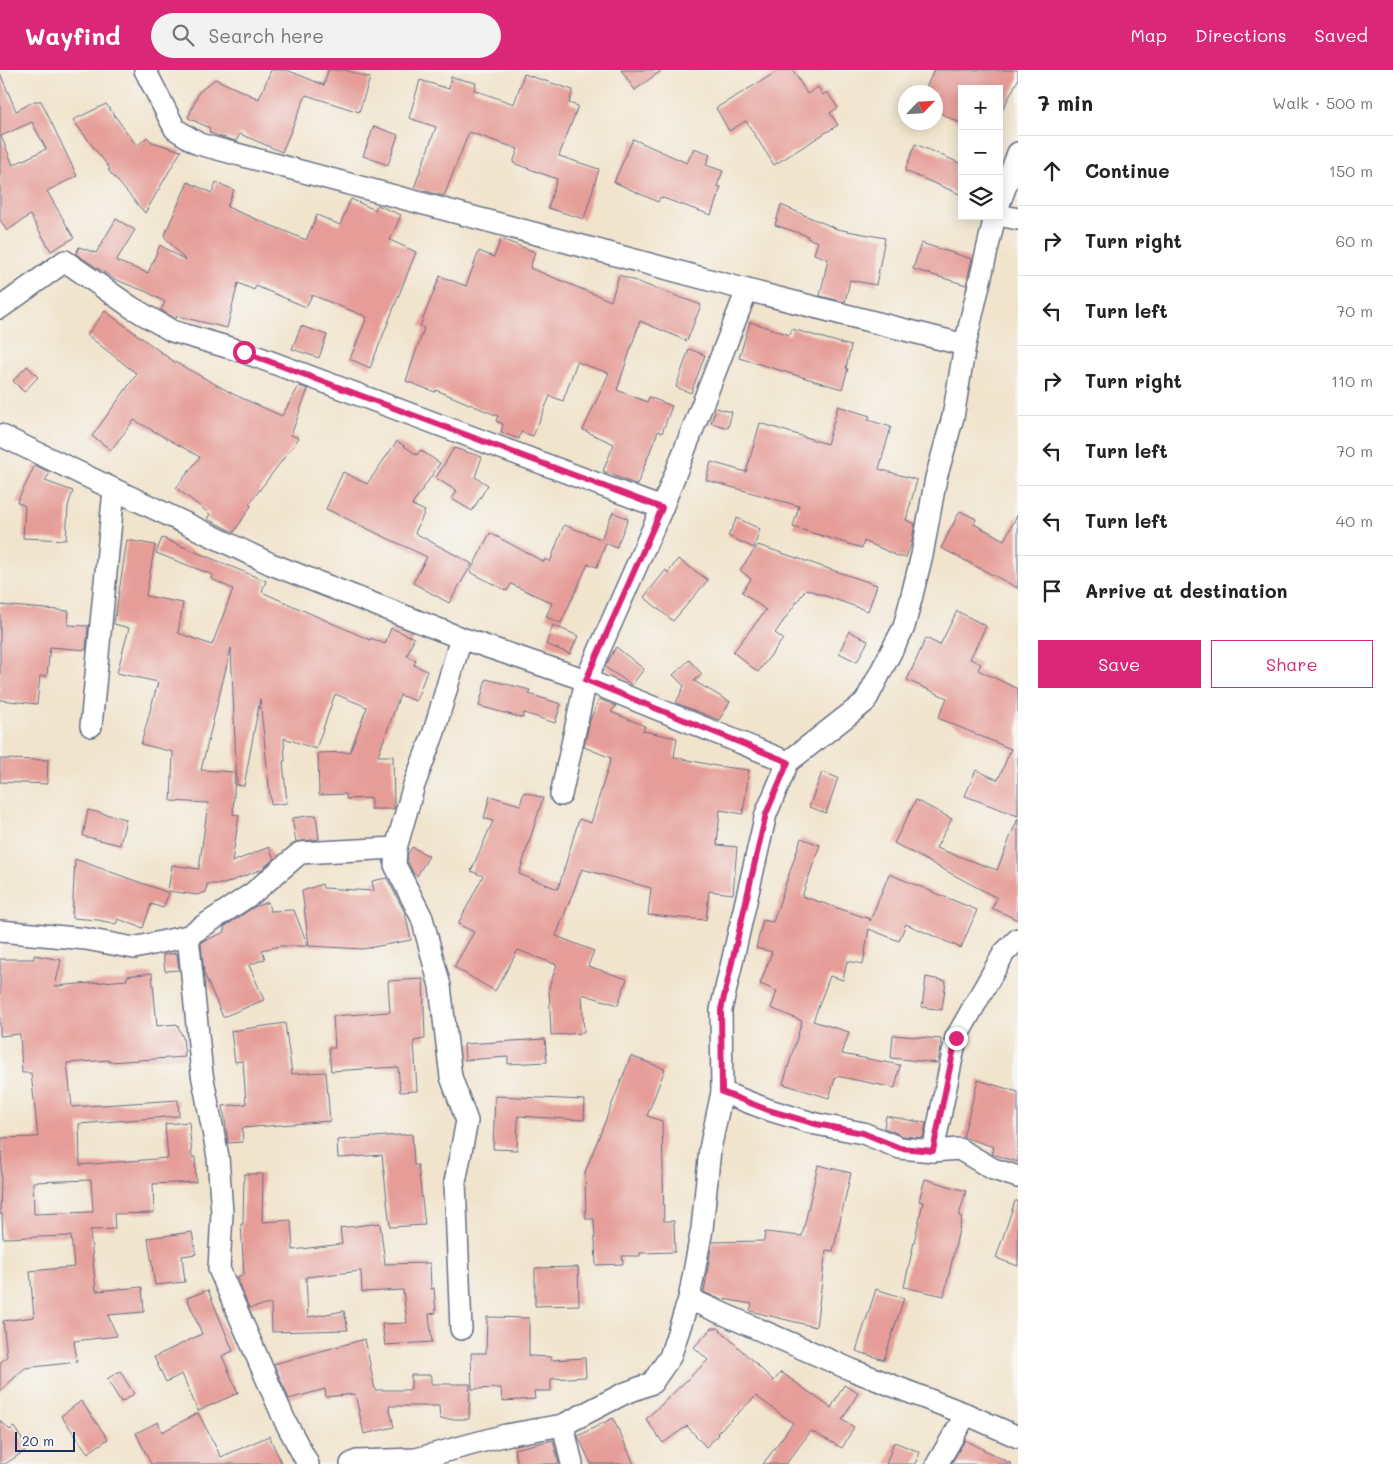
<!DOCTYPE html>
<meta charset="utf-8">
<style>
:root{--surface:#fff;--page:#f2f2f2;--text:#222;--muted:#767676;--line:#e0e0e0;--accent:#db2777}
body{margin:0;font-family:Mali,sans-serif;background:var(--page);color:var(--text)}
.controls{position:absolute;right:15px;top:15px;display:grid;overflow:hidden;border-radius:0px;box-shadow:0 2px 12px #0003}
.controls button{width:45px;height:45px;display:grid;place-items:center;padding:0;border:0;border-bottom:1px solid var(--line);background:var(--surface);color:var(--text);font:25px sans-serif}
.compass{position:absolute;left:898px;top:15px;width:45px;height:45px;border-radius:50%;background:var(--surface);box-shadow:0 2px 12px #0003;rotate:65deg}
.scale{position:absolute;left:15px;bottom:12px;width:60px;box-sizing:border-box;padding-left:5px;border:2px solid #1b2f5e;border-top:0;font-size:14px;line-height:18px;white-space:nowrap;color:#1b2f5e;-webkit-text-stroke:4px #f6f6f2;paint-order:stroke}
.stop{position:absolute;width:15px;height:15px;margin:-11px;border:4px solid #db2777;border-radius:50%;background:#fff}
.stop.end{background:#db2777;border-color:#fff;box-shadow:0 1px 5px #0008}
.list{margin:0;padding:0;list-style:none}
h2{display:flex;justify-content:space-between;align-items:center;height:65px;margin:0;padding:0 20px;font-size:21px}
h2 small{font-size:16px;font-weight:400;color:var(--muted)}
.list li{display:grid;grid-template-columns:32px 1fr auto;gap:15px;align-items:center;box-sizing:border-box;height:70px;padding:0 20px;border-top:1px solid var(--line)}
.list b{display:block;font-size:19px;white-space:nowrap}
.list em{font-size:16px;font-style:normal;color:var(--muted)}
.actions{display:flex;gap:10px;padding:15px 20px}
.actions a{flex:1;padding:11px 0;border:1px solid var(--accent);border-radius:0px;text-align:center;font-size:18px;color:var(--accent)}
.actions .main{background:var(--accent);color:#fff}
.icon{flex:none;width:28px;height:28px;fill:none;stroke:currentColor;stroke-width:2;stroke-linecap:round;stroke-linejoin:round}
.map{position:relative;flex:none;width:1018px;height:1394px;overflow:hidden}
header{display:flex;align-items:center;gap:30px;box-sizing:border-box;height:70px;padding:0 25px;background:var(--accent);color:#fff}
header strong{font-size:24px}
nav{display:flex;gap:28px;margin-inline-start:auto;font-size:18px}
.search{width:350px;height:45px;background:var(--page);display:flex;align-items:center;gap:12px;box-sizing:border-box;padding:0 18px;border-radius:28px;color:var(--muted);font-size:19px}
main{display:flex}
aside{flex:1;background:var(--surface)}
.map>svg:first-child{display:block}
.building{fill:#e69d98;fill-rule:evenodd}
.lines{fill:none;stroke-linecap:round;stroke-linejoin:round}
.street-casing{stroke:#666e85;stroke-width:24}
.street{stroke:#fff;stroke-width:21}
.route{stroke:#db2777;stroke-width:6}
</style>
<header>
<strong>Wayfind</strong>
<div class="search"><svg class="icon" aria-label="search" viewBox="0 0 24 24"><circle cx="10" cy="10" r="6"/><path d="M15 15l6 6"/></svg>Search here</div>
<nav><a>Map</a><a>Directions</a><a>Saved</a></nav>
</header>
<main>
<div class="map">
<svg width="1018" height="1394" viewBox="0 0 1018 1394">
<rect width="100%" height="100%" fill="#f6f6f2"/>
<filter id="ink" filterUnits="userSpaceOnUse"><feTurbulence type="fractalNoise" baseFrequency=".02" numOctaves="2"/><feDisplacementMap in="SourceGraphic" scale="10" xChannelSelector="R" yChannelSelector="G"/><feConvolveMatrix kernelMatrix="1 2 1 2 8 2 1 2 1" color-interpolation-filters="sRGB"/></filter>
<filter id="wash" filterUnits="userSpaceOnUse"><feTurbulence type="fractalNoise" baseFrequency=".0096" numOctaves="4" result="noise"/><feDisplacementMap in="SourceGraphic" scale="20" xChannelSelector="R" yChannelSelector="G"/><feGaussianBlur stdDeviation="1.12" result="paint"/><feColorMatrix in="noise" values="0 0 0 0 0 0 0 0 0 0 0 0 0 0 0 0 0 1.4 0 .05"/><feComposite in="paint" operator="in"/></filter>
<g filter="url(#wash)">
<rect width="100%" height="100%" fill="#f1e4cd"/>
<g id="blocks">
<g class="building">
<polygon points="271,0 287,0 324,15 328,0 345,0 370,8 359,42 306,25 282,82 240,64 236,71 218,66 209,62 210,58 188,48 199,22 215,9 259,29"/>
<polygon points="621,0 662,0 635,20"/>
<polygon points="780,0 793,0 807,24 818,17 823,25 827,22 838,38 830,43 838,55 774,95 746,51 729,61 716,38"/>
<polygon points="934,0 1018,0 1018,10 999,46 999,19 962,19 962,54 936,41 936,22 924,22"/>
<path d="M0,3L16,41L35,31H41L77,106L47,121L74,168L51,181L30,145L7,161L0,150ZM32,52L46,79L13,95L1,66Z"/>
<polygon points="524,4 573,20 569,33 578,36 559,86 599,99 584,149 548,138 557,109 513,93 518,79 469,62 444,126 414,118 436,57 409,48 420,10 449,19 451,7 476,13 474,20 514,34"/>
<polygon points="106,34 137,76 147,67 152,72 181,81 145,143 108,100 110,99 73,50"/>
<polygon points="374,56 398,65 388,95 363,86"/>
<polygon points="633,69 687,93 694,78 710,84 706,95 723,101 717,116 721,117 711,145 660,127 658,132 614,112"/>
<polygon points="915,74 962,94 962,125 905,101"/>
<polygon points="188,112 212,123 216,112 234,120 227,137 306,170 317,145 340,155 351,129 375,140 377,135 401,145 390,170 416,182 370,298 350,289 367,247 312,225 306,237 256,216 254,220 238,213 227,258 177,246 176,249 161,240 165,232 147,222 114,209 76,184 79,177 96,183 116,149 135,160 116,191 148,203 160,175 186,191 164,166"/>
<polygon points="781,135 837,159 885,168 876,215 850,210 845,232 820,226 828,189 814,184 818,172 807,168 808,166 775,155"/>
<polygon points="501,169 535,182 530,198 611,231 619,205 701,235 687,271 640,251 617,320 647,332 649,327 672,336 662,363 658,361 637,415 603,401 614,374 583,360 609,303 577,292 563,331 550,326 533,366 521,362 519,369 501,362 503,354 496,351 498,346 436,320 435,322 406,311 424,258 420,256 440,206 466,216 479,181 494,187"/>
<polygon points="921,173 972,189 966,215 913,199"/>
<polygon points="105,241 173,291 235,325 282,346 299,316 308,319 291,365 299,368 249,434 251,436 234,462 207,449 210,444 176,418 200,387 134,350 111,380 92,366 137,304 87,265"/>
<polygon points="750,252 790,265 792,259 851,276 846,298 848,299 842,319 739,288"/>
<polygon points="301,256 327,265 319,288 292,279"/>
<polygon points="689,279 705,285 691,323 676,317"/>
<polygon points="27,296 38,307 24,322 13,311"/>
<polygon points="838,336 870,346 868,350 891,357 879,399 917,410 906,450 915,454 911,475 906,487 900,487 864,471 862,478 793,457 799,436 706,410 711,392 746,402 760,353 827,374"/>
<polygon points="716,338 732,342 728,358 711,353"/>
<polygon points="397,371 417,385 420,380 440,393 412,435 425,441 415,463 472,494 449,533 413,513 427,487 326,439 343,402 367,414"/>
<polygon points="454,378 482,387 475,407 488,415 472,441 452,429 457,421 436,408"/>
<polygon points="35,395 50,403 45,411 73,421 68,436 66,470 23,468 25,436 17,432"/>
<polygon points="960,441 976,449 974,454 1004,470 1018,444 1018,518 941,478"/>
<polygon points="613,442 628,449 616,478 606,473 597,497 588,494 561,553 546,547 552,533 511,514 507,521 470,502 490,463 544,492 545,489 550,492 564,455 601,469"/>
<polygon points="737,448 760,459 754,478 728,466"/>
<polygon points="162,468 266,511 262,521 264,523 370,570 371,568 385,574 391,558 414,568 407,586 416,590 414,595 427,601 416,631 400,625 378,686 393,686 394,739 371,739 371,728 346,729 346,724 319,725 318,683 350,682 367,637 335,624 316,679 284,668 285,691 283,691 287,733 271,735 260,629 244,716 237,715 231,578 201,700 235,702 233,744 239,745 232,792 269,777 274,789 262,799 224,814 207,814 206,822 197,825 168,821 172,795 199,799 208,733 171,731 173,682 141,674 158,612 117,603 129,558 114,554 127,470 155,475 146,526 183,533 178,563 212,575 233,519 211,509 213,505 156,483"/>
<polygon points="758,475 877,515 868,541 806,519 775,563 783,569 758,602 733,582 766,540 742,522 751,509 740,500"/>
<polygon points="678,489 708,510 673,551 644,527 666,500 668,503"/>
<polygon points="0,535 69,541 68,555 88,556 86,580 50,577 47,606 40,606 37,634 0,630"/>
<polygon points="957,541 986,556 970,589 981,594 978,600 1018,619 1018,746 965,726 976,700 998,710 1011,679 938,648 947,628 907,610 926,568 940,575"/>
<polygon points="553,555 578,566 570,584 546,574"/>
<polygon points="849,561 868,571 857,592 839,583"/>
<polygon points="616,577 644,599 632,615 605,597"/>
<polygon points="689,590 702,604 694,611 730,632 719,650 676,633 684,616 673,605"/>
<polygon points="486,609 530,620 529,624 561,634 555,653 524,643 523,648 479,636"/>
<polygon points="599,629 616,636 611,642 645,656 643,661 677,668 674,687 716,696 749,700 743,744 720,740 717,775 737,777 733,824 709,821 706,850 648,845 651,818 582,799 556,866 594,881 588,896 627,909 618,935 582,924 584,963 551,965 549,917 557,895 518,880 495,921 454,897 474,862 458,854 483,806 471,801 493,751 484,748 490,726 520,735 524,722 543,728 519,804 558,819 579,749 591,753 611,688 584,677 590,650"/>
<polygon points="0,689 48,690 47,714 0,712"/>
<polygon points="822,702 838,708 826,743 809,737"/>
<polygon points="916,730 952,749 936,778 997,800 1018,748 1018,850 992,838 997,828 894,773"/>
<polygon points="88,740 126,749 120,775 83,766"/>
<polygon points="316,745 319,769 296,772 292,748"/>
<polygon points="801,768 820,775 802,826 870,849 870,851 889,804 977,840 961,878 906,854 899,871 869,859 863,894 847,891 843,910 830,906 813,951 849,962 842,984 900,995 895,1018 836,1006 829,1028 783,1014 802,951 771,938 777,921 760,914 772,882 756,878 763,850 773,852"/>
<polygon points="412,777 429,786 417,806 413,803 408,792 408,784"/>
<polygon points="75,789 169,823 163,838 151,834 143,858 118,849 116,854 98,850 72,848"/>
<polygon points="387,808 405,843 411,870 363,879 309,876 302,821 322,814 323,818 374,821 372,811"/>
<polygon points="268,832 270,841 294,840 308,876 280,876 262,880 265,889 249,895 264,930 223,947 204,903 201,872 225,862 224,857 254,837"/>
<polygon points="177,883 179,900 165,901 163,885"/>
<path d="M34,885L61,890L55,916L127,910V906L152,903L157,956L177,954L183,968L185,987L109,992V990L67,993L72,1037L178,1030L179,1046L79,1054L80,1095L168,1088L165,1054L189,1052L192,1087H195L196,1112L153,1114L154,1143L114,1144L115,1159L90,1160L96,1221L142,1217L144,1242L108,1245L117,1266L74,1271L77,1292L25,1298L0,1321V1293L7,1286L3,1251L34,1247L30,1201L74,1197L71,1166L3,1168L2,1144H0L2,1068L38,1067L31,1003H22L20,964L0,966V889H34ZM91,1110L93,1142L34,1144L33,1112Z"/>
<polygon points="926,907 946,911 942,940 922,937"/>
<polygon points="423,909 425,969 414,971 417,1021 400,1022 398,997 331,1001 329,978 335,978 333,946 390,942 388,911"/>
<polygon points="285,953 292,1004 326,1002 330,1051 242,1058 243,1072 228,1073 223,1036 246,1034 243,991 235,992 231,961"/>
<polygon points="893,965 941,969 938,993 891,988"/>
<polygon points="545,969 547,992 508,994 508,987 465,990 464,974"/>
<polygon points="631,986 665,999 647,1046 662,1051 664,1151 674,1151 675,1182 640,1183 640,1186 622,1186 623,1194 596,1195 594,1149 586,1149 585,1102"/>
<polygon points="978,1010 1018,1022 1018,1092 992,1084 994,1077 963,1067"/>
<polygon points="495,1026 585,1030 584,1050 518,1046 517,1080 493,1079"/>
<polygon points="886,1046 926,1053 923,1068 903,1066 884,1058"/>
<polygon points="412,1064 414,1095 418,1095 425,1155 390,1157 382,1085 338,1088 337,1070"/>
<polygon points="818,1095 851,1103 833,1181 826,1180 816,1257 750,1241 752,1234 717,1228 704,1222 712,1172 764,1171 765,1162 802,1166"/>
<polygon points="244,1104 263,1104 262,1152 291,1150 293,1180 342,1174 340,1158 380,1153 385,1194 430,1193 431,1219 434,1218 436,1243 429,1244 432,1272 385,1275 382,1254 407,1253 403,1220 362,1222 361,1201 306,1207 308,1247 344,1241 348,1260 272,1262 271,1234 249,1238 240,1216 238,1206 244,1205 241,1154 243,1154"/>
<polygon points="925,1109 966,1121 959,1146 962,1147 944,1226 904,1217 923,1132 919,1131"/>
<polygon points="1015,1131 1018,1131 1018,1196 996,1188"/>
<polygon points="192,1162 196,1184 182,1186 185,1212 155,1215 148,1168"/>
<polygon points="578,1197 579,1235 535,1236 535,1198"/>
<polygon points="876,1219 904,1228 884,1290 856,1281"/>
<polygon points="208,1220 233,1281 222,1286 238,1323 198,1341 182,1304 166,1312 154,1287 202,1264 187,1228"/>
<polygon points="487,1247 529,1248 529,1286 551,1287 551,1290 585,1288 586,1307 551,1309 551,1321 534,1321 535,1329 502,1331 501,1318 472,1319 471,1283 486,1283"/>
<polygon points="712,1258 718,1258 774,1311 781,1302 831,1338 844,1315 858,1323 842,1350 854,1357 842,1378 811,1361 786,1394 763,1394 793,1353 756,1326 717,1363 719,1365 706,1377 687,1356 663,1373 646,1349 708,1290 694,1277"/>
<polygon points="365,1269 375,1320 411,1320 411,1305 431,1305 431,1314 470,1314 469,1349 440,1349 439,1336 389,1336 394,1357 364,1364 355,1324 326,1327 325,1319 289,1329 274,1294"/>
<polygon points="120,1301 134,1324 121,1332 107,1309"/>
<polygon points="81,1331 108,1369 88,1383 61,1346"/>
<polygon points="198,1343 221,1387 269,1366 282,1394 151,1394 136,1363 158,1352 162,1362"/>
<polygon points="613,1348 634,1394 591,1394 578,1366"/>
<polygon points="0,1350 10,1360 14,1357 28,1379 5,1394 0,1394"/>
<polygon points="553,1370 559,1394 518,1394 514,1379"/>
<polygon points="965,1370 1012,1394 951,1394"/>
<polygon points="894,1372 920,1382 915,1394 886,1394"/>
</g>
</g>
</g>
<g filter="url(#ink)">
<use href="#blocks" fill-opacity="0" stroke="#666e85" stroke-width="1"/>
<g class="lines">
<defs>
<g id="street">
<polyline points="145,0 175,59 199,74 747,220 965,275"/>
<polyline points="999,134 1018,83"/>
<polyline points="999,145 1018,149"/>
<polyline points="0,238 65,191 131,237 172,261 244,282 662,438"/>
<polyline points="0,365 271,494 461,568 586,610 788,692"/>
<polyline points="91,656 114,420"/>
<polyline points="561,725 586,610 662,438 747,220"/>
<polyline points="0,861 86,869 134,878 188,866 253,823 300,783 396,778"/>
<polyline points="188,866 202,1004 218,1087 222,1143 219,1199 285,1351 308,1394"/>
<polyline points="722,1022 769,1040 816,1054 863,1063 900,1078 933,1081 959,1079 993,1099 1018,1107"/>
<polyline points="933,1081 956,968 1004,883 1018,869"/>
<polyline points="689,1229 852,1300 966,1344 1018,1367"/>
<polyline points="461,1259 455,1112 467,1051 451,1007 440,916 422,848 395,795 396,778 414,715 434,662 461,568"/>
<polyline points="563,1355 572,1394"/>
<polyline points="351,1394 357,1391 416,1389 506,1365 563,1355 623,1324 652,1313 670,1287 689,1229 702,1159 710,1079 722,1022 721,940 766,744 788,692 865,632 904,557 922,485 936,408 953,347 965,275 995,146"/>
<polyline points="937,1394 966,1344"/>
</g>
</defs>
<use href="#street" class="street-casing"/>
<use href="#street" class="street"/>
</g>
</g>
<g class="lines" filter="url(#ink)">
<polyline class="route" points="244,282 662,438 586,610 788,692 766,744 721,940 722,1022 768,1040 816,1054 863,1063 900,1078 933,1081 956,968"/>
</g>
</svg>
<div class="controls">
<button>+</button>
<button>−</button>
<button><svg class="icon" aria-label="layers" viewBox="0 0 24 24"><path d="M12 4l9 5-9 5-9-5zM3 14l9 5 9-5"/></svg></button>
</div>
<svg class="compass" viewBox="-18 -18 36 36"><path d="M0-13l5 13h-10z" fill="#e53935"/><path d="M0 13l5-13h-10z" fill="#767676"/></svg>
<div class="scale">20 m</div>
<div class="stop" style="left:244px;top:282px"></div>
<div class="stop end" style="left:956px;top:968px"></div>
</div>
<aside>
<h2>7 min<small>Walk · 500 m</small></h2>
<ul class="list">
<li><svg class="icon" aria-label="ahead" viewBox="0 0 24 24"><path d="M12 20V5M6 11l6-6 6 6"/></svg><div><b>Continue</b></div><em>150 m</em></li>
<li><svg class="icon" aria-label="right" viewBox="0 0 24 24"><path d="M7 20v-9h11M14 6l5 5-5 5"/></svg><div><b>Turn right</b></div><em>60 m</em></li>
<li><svg class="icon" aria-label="left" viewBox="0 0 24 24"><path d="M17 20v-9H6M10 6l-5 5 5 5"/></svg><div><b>Turn left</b></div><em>70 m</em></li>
<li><svg class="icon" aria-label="right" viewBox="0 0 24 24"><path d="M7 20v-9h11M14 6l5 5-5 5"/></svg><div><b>Turn right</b></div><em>110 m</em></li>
<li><svg class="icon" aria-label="left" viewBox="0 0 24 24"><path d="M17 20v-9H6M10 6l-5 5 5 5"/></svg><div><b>Turn left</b></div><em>70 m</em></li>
<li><svg class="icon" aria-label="left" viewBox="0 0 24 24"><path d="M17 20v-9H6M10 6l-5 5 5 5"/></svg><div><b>Turn left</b></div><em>40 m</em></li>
<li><svg class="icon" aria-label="arrive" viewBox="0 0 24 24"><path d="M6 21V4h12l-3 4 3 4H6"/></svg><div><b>Arrive at destination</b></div></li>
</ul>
<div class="actions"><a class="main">Save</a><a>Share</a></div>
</aside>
</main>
